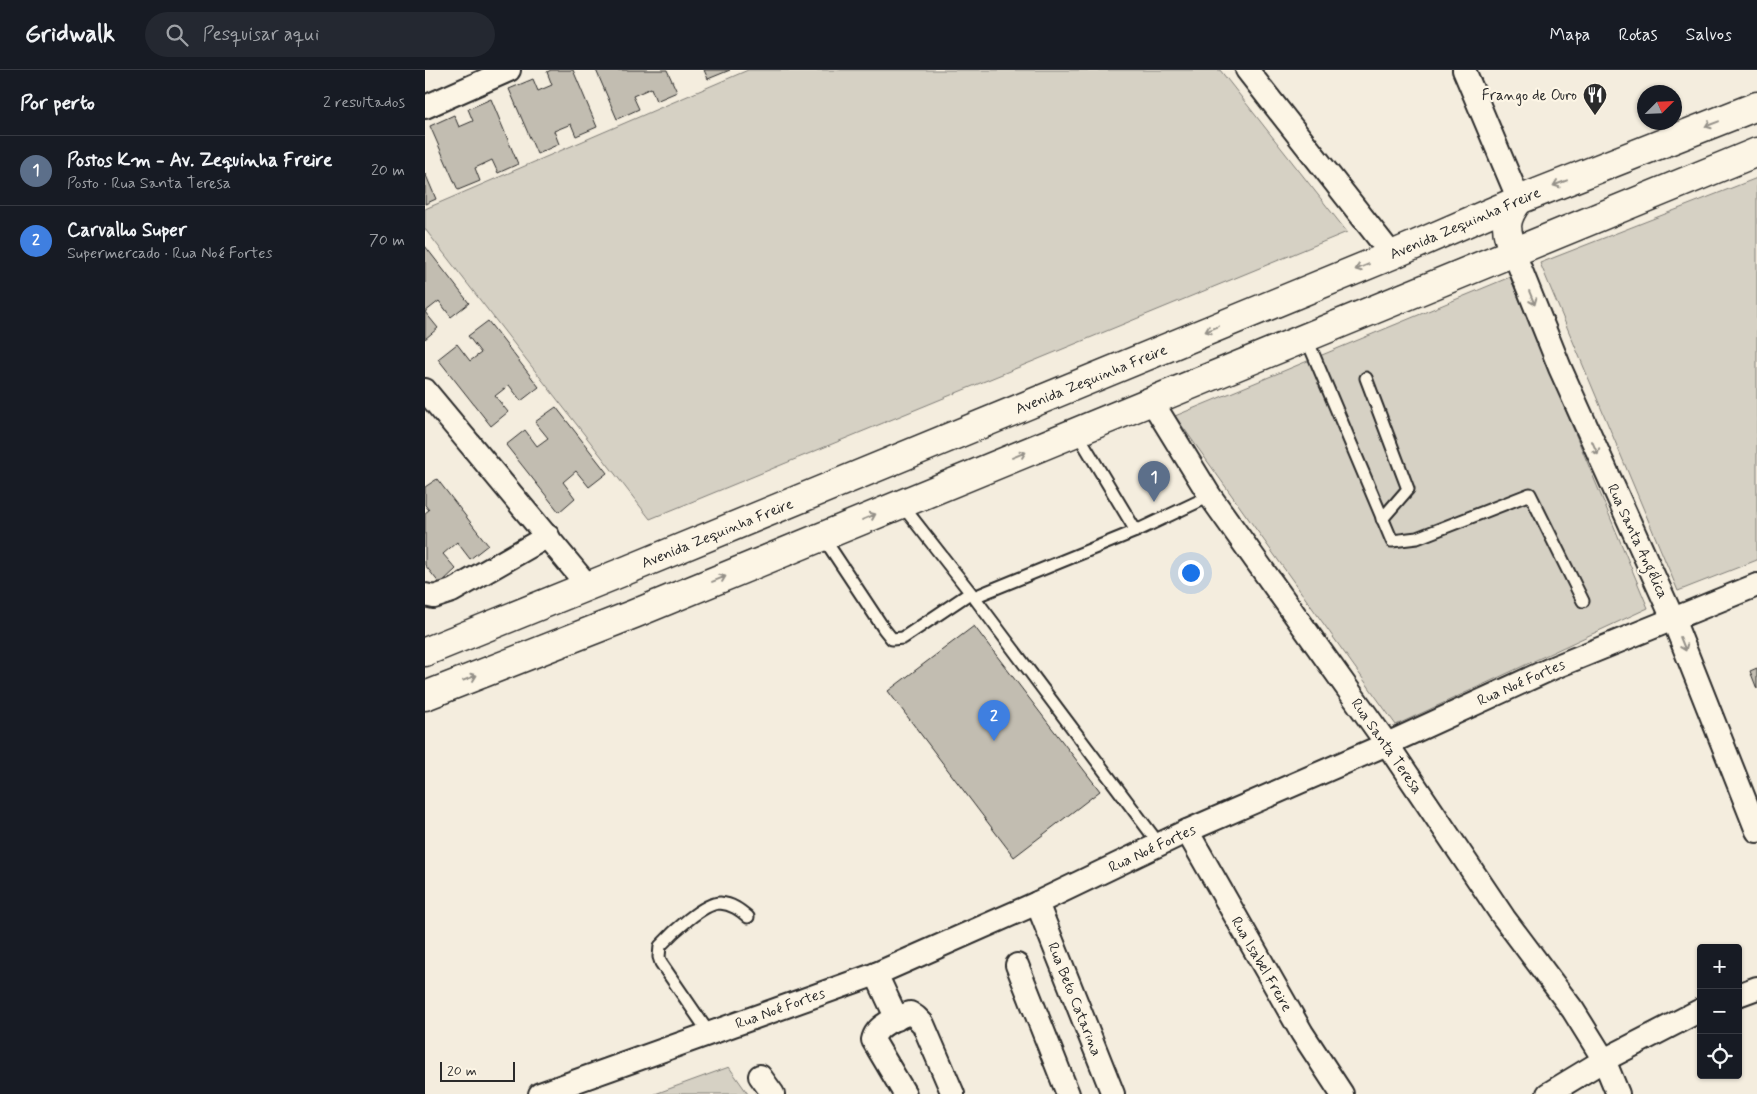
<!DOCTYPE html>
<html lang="pt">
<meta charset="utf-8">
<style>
:root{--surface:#171b24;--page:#242831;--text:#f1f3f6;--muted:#9ea1a6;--line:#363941;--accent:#0b8043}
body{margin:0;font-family:Mynerve,sans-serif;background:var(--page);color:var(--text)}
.controls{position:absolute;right:15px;bottom:15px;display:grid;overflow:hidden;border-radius:5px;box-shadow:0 1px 4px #0004}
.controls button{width:45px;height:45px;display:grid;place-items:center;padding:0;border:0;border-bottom:1px solid var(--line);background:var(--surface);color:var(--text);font:25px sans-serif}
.compass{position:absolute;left:1212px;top:15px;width:45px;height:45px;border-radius:50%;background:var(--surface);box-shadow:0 1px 4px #0004;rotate:66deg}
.scale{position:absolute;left:15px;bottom:12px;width:75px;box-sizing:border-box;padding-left:5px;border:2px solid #2b2b2b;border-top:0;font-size:14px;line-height:18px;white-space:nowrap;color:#2b2b2b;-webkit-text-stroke:4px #fcf5e5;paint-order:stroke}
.you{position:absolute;left:765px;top:502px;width:18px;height:18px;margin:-12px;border:4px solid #fff;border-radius:50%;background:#1a73e8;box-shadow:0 0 0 8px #1a73e833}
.badge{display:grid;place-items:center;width:32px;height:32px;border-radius:50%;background:var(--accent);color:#fff;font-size:16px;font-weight:700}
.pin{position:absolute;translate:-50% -41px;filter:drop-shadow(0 1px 2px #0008)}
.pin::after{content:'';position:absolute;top:26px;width:18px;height:15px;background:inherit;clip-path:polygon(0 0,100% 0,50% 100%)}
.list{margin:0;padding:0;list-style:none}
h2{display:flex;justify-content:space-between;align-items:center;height:65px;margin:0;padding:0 20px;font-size:21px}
h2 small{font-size:16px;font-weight:400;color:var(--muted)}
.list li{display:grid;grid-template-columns:32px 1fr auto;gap:15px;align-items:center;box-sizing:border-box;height:70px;padding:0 20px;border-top:1px solid var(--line)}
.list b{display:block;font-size:19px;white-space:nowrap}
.list p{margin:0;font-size:16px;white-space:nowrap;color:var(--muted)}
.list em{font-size:16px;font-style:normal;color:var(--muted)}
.icon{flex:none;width:28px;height:28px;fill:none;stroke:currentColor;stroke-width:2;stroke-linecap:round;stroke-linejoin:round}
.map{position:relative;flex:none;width:1332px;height:1024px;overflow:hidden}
header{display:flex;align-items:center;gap:30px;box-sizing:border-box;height:70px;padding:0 25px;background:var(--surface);border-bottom:1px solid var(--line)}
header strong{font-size:24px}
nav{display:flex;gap:28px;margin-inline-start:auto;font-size:18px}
.search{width:350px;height:45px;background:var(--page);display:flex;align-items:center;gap:12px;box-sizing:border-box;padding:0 18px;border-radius:28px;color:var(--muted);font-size:19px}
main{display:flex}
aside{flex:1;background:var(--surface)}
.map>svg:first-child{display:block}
.green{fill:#d6d1c4;stroke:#807e78}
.building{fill:#c2bdb1;stroke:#2b2b2b}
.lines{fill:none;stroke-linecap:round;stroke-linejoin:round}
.service-casing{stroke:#2b2b2b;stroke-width:15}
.minor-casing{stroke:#2b2b2b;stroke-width:26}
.secondary-casing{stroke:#2b2b2b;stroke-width:31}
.service{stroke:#fcf5e5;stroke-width:11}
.minor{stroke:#fcf5e5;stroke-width:22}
.secondary{stroke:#fcf5e5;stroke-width:28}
.oneway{stroke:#949088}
.labels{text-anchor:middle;stroke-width:4.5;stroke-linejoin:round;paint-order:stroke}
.poi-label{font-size:15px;fill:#2b2b2b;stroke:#fcf5e5;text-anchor:end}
.street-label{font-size:15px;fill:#2b2b2b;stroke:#fcf5e5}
</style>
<header>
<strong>Gridwalk</strong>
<div class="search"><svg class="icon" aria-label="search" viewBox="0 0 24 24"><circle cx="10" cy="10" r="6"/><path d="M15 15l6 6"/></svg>Pesquisar aqui</div>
<nav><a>Mapa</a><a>Rotas</a><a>Salvos</a></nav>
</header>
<main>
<aside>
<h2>Por perto<small>2 resultados</small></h2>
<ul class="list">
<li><span class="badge" style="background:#5c6f8a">1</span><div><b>Postos Km - Av. Zequinha Freire</b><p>Posto · Rua Santa Teresa</p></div><em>20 m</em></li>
<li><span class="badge" style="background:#3f7fe0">2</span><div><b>Carvalho Super</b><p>Supermercado · Rua Noé Fortes</p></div><em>70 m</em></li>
</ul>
</aside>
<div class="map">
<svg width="1332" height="1024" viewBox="0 0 1332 1024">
<rect width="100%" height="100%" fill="#f4edde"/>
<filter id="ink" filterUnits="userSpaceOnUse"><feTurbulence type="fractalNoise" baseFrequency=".02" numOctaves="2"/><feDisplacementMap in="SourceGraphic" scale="10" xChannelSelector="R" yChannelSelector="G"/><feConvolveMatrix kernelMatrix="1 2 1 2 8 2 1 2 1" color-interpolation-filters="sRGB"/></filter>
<g filter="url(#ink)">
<g class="green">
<polygon points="323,0 795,0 922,162 225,449 0,159 0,139"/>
<polygon points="1332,108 1332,490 1253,521 1115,193"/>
<polygon points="1085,207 1223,538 971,655 750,346"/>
<polygon points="304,997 323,1024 230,1024"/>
</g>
<g class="building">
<polygon points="126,0 148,0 172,57 151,66 146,54 129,61 134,74 112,84 84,19 108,9 113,21 127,15 122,2"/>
<polygon points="171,0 242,0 252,22 231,31 226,18 208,26 214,39 192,49"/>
<polygon points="279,0 305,0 283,9"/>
<polygon points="66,29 93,94 73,103 67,90 50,98 55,111 33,120 5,56 29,45 34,57 48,51 43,39"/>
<polygon points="0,103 11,129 0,134"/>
<polygon points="0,176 44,233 26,247 14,231 0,242 13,258 0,269"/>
<polygon points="63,251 114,317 96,331 84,315 70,326 83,342 66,356 13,289 32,274 45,291 56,283 43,266"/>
<polygon points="131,337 182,403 164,417 151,401 138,412 150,428 134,442 81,375 100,360 112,376 123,368 110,352"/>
<polygon points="12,409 63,475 45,489 32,472 18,484 31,499 15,514 0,495 0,443 4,440 0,435 0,417"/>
<polygon points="549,556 675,721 589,787 463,621"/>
<polygon points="1332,598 1332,619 1325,601"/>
</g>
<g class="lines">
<defs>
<g id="service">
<polyline points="881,267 967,471 992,468 1105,424 1158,531"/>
<polyline points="941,308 983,419 957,449"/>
<polyline points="651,361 711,461 785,426"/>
<polyline points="477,435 549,527 734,774"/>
<polyline points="398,467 459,559 467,569 478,568 545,523"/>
<polyline points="549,527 711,461"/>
<path d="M284,963L236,893L234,887L235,876C247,863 278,833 295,833C307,834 315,840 323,847"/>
</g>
<g id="minor">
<polyline points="822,0 967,185"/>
<polyline points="1039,0 1094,130"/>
<polyline points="0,37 84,0"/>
<polyline points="1089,183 1135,298 1248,549 1332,761"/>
<polyline points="0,320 163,516"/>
<polyline points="726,330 785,426 962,674 1079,848 1148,940 1179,990 1193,1024"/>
<polyline points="0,525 9,527 27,521 123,466"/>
<polyline points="762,761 877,963 917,1024"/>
<polyline points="612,833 688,1024"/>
<polyline points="592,895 643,1024"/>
<polyline points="451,904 472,949"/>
<polyline points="1313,925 1332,918"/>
<polyline points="335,1006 348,1024"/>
<polyline points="115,1024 451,904 612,833 762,761 962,674 1130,597 1332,515"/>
<path d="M480,1024L448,970C451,955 471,948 485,943L491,947L498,954L528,1024"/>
<polyline points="1123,1024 1179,990 1276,940"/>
</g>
<g id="secondary">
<path d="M1089,183C1080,159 1078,151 1094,130"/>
<polyline points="0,582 195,503 967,185 1094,130 1332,36"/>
<polyline points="0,626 209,544 1332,82"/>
</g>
</defs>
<use href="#service" class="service-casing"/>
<use href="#minor" class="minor-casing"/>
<use href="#secondary" class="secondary-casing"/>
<use href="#service" class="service"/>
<use href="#minor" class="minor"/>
<use href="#secondary" class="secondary"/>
</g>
<defs><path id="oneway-shaft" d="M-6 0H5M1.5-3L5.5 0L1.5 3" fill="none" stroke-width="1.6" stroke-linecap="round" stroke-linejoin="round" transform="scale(1.25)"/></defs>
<g class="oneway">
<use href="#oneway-shaft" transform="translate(1287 54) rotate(159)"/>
<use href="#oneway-shaft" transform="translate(1135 113) rotate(159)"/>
<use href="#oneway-shaft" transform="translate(937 197) rotate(158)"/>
<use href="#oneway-shaft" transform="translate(1107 228) rotate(68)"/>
<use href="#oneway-shaft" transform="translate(787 259) rotate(158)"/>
<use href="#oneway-shaft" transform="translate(1170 378) rotate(66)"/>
<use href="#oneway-shaft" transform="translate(594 385) rotate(-22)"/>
<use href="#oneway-shaft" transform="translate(444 447) rotate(-23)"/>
<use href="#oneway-shaft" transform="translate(294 509) rotate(-22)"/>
<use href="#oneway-shaft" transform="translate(1258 574) rotate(68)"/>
<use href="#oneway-shaft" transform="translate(45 608) rotate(-21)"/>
</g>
</g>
<defs>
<symbol id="restaurant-pin" viewBox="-11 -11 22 30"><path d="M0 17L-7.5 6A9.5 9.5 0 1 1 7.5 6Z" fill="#2b2b2b" stroke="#fcf5e5"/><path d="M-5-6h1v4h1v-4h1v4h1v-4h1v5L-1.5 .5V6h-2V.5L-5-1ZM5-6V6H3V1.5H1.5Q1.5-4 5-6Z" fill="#fff"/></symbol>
</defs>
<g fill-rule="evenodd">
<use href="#restaurant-pin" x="1156" y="11" width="28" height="38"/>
</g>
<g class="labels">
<g class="poi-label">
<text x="1152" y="30">Frango de Ouro</text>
</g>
<g class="street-label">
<text transform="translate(1040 153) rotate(-23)" y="5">Avenida Zequinha Freire</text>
<text transform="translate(666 309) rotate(-22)" y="5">Avenida Zequinha Freire</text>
<text transform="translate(292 463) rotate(-22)" y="5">Avenida Zequinha Freire</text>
<text transform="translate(1213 471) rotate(65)" y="5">Rua Santa Angélica</text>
<text transform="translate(1096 612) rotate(-24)" y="5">Rua Noé Fortes</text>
<text transform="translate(962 676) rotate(55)" y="5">Rua Santa Teresa</text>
<text transform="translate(727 778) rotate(-25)" y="5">Rua Noé Fortes</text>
<text transform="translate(837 894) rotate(60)" y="5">Rua Isabel Freire</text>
<text transform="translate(650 929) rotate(68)" y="5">Rua Beto Catarina</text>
<text transform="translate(355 938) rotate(-20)" y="5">Rua Noé Fortes</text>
</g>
</g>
</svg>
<div class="controls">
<button>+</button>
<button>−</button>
<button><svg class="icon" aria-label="locate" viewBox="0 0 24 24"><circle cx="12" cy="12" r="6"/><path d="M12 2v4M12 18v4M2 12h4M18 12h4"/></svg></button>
</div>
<svg class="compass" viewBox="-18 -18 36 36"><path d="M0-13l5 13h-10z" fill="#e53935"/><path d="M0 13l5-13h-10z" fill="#9ea1a6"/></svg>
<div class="scale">20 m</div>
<div class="you"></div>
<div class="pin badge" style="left:729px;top:432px;background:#5c6f8a">1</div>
<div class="pin badge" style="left:569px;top:671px;background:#3f7fe0">2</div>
</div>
</main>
